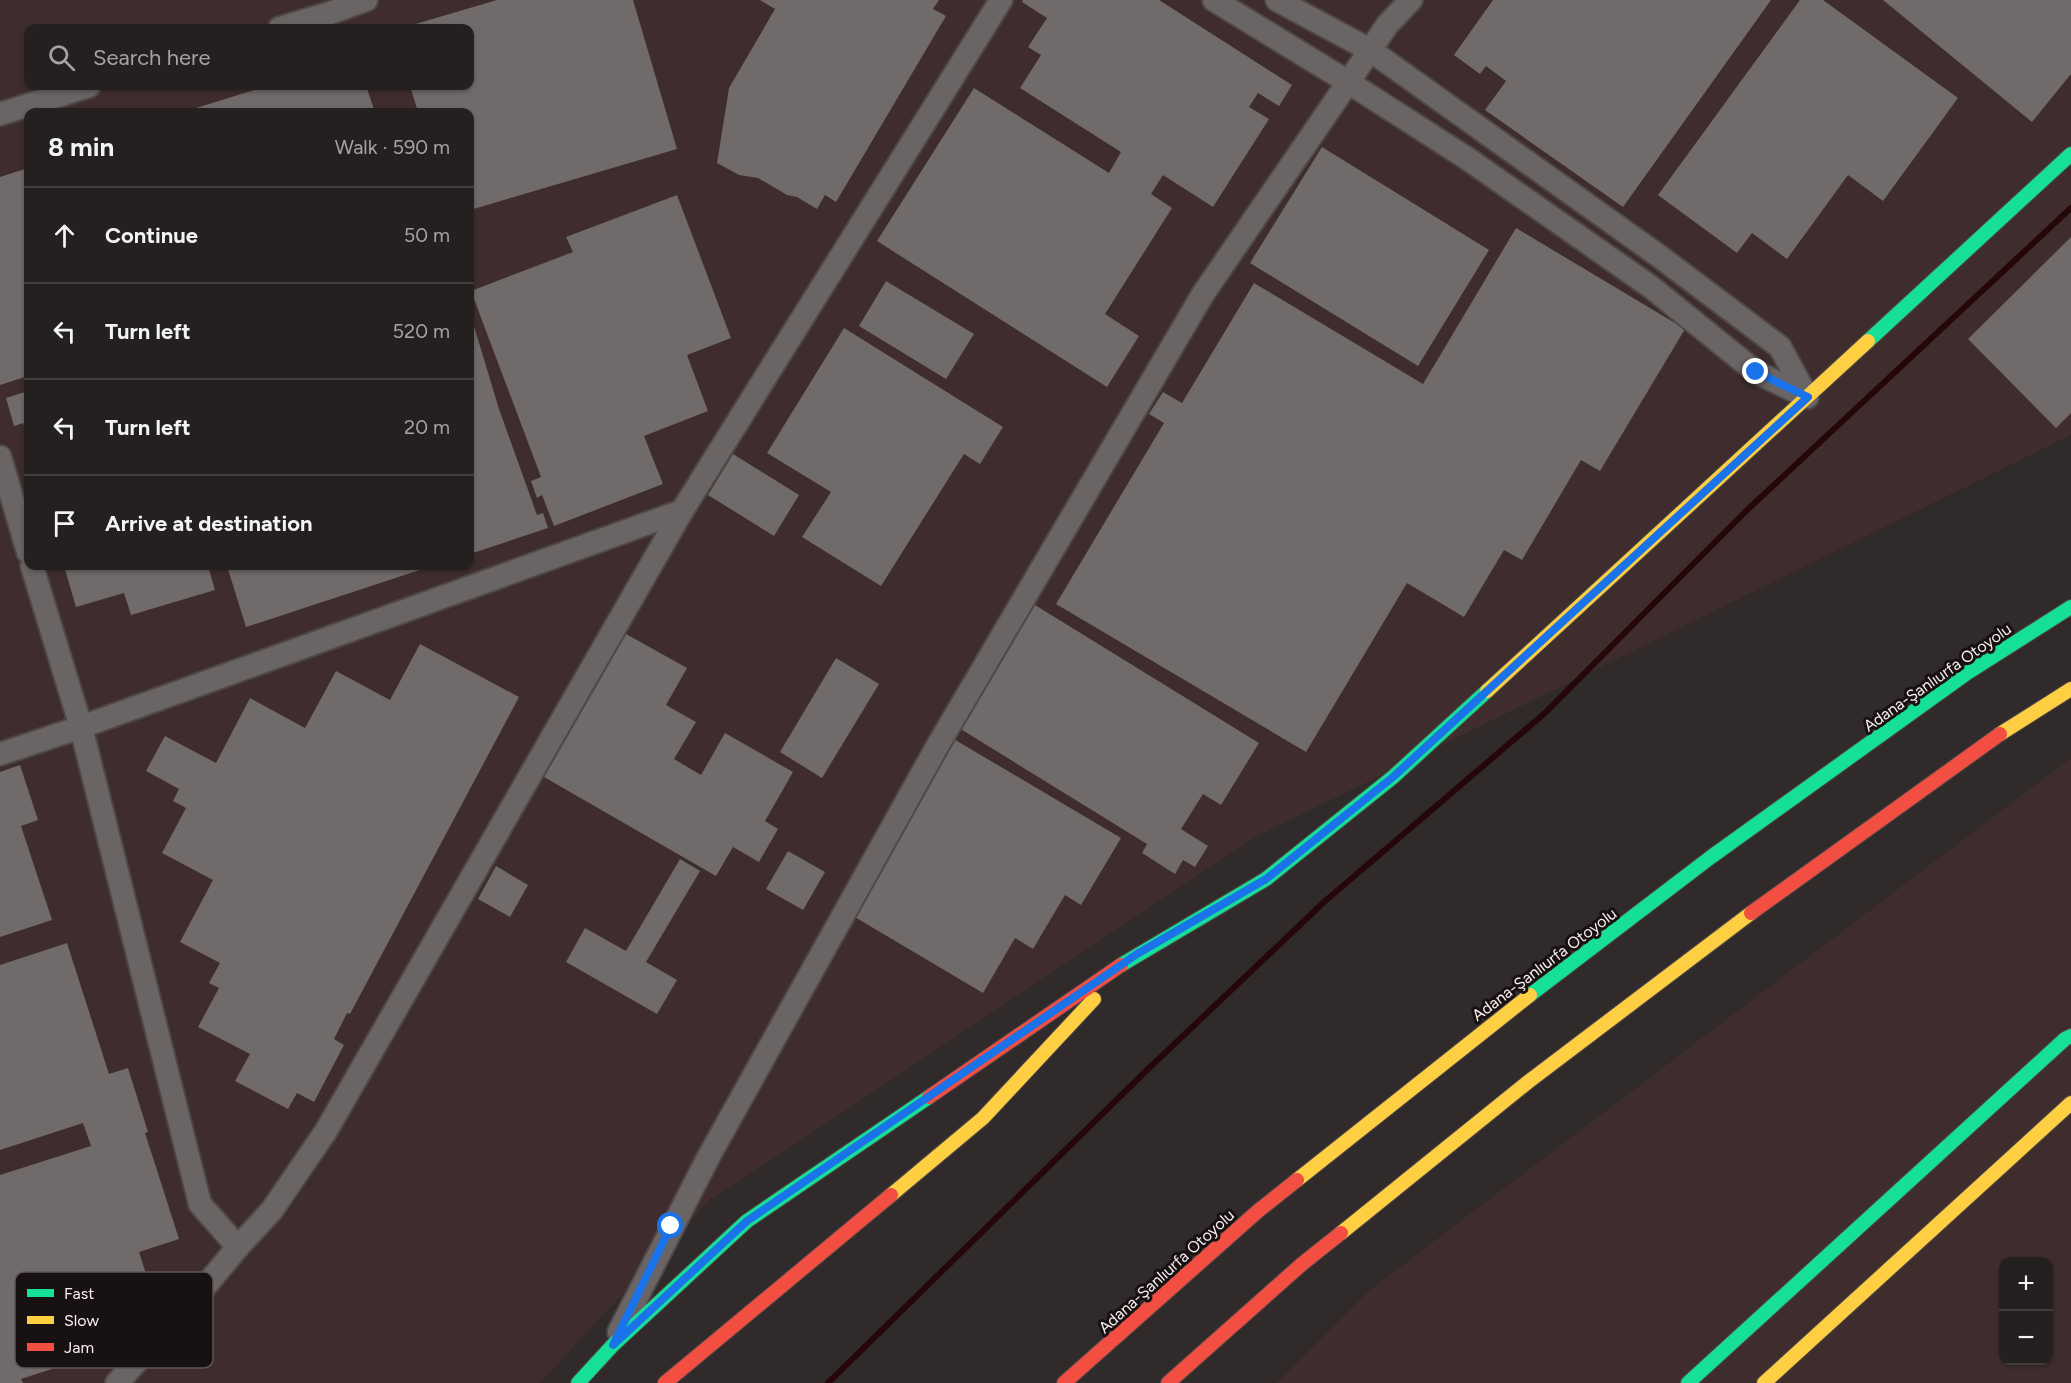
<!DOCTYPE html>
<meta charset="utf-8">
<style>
:root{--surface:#252020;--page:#2d2829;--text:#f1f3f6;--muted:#a3a3a5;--line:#423e3e}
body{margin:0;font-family:Figtree,sans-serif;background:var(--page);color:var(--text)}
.controls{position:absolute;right:18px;bottom:18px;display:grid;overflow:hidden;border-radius:12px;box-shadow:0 2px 4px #0004}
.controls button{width:54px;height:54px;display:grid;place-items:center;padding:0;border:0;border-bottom:2px solid var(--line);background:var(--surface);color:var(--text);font:30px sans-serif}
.stop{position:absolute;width:18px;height:18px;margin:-14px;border:4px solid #1a73e8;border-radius:50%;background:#fff}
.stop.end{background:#1a73e8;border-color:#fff;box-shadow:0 2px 6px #0008}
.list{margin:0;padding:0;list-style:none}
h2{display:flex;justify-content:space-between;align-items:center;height:78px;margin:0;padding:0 24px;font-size:26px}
h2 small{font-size:20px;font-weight:400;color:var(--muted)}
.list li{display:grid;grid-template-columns:39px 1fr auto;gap:18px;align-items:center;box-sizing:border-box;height:96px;padding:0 24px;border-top:2px solid var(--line)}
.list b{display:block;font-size:22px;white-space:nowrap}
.list em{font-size:20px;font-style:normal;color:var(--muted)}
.icon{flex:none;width:33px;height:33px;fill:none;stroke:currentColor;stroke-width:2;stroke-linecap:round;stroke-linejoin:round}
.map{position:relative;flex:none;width:2071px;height:1383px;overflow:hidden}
.search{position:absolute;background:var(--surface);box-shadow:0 2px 4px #0004;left:24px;top:24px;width:450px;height:66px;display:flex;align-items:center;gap:15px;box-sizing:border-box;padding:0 21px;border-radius:12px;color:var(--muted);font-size:22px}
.panel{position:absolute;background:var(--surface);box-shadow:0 2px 4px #0004;left:24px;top:108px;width:450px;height:462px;border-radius:12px}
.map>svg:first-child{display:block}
.built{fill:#3f2d2d;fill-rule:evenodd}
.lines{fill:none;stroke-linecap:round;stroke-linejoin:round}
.stream{stroke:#25070a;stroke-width:6}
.building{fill:#706a6a}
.street-casing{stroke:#4e4848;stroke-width:26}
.fast-casing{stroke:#4e4848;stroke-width:16}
.slow-casing{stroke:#4e4848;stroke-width:16}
.jam-casing{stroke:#4e4848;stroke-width:16}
.street{stroke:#6a6465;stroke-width:22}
.fast{stroke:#16e098;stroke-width:14}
.slow{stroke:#ffcf43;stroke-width:14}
.jam{stroke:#f24e42;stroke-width:14}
.route{stroke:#1a73e8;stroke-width:8}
.labels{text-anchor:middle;stroke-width:6;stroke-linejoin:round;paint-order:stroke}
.street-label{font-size:16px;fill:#f9eff0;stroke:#181112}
.key{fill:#181112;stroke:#5c5455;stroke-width:1.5}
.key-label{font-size:16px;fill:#f9eff0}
</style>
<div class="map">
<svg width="2071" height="1383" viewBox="0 0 2071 1383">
<rect width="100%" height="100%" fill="#312a2a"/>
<g class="built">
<path d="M0,0H2071V435L1252,839L709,1201L540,1383H0ZM28,28H470V86H28ZM28,112H470V566H28Z"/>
<path d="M2071,758V1383H1277L1370,1290ZM2004,1262H2048V1360H2004Z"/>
</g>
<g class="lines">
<polyline class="stream" points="828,1383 1146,1071 1324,902 1545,713 1745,512 2071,208"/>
</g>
<g class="building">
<polygon points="497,0 633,0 677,149 470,210 470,112 418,112 410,86 470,86 470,28 402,28"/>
<polygon points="760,0 939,0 933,9 946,16 836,202 825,195 817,209 797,197 787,195 758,178 739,175 717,163 729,88 775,9"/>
<polygon points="1023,0 1159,0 1292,85 1279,106 1258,93 1249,107 1269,119 1213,207 1163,175 1151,194 1172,208 1105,314 1139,336 1107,387 877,241 974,88 1109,173 1121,152 1020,88 1041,55 1028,47 1047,18 1022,2"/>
<polygon points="1493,0 1771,0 1623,207 1485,110 1506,81 1486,66 1480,74 1454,55"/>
<polygon points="1800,0 1823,0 1958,98 1883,201 1848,175 1787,259 1752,233 1737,253 1658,195"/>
<polygon points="1883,0 2071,0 2071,74 2032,122"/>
<polygon points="267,86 366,86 375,112 183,112"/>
<polygon points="1322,147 1489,250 1418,366 1250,263"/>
<polygon points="28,168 28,376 0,385 0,177"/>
<polygon points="677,195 731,338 687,355 708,411 644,436 663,484 554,526 542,495 537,498 531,481 541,477 471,291 573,252 566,237"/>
<polygon points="1516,228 1685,329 1600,471 1581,460 1522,560 1504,550 1464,617 1407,583 1306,752 1056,604 1164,423 1149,414 1163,392 1182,403 1254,283 1423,384"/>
<polygon points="2071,237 2071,413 2056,428 1968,339"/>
<polygon points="886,281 974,334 946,379 859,326"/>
<polygon points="470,313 499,409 537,515 543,513 548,528 470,554"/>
<polygon points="844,328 1003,427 980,464 964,454 881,586 802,537 831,492 767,453"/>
<polygon points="28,391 28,439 23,423 14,426 6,398"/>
<polygon points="733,454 799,495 774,536 708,495"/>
<polygon points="64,566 208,566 215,590 131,615 124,593 76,607"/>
<polygon points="227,566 432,566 246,627"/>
<polygon points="1035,605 1259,743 1221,805 1203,794 1181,829 1208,846 1195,867 1183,860 1175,874 1142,853 1147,844 959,728"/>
<polygon points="626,634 687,668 666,705 696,722 674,759 701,775 725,733 793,772 765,821 778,829 759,862 733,847 716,876 544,777"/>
<polygon points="420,644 519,697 350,1014 347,1013 334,1039 344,1045 314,1102 297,1093 288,1109 235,1081 250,1054 198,1027 219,988 209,983 220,963 180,942 213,880 162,853 186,808 173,801 179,789 146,771 165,736 216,763 250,698 305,728 336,671 390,700"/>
<polygon points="836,658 879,684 822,778 780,752"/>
<polygon points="952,738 1121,838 1081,905 1065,895 1033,949 1015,938 983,993 848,913"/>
<polygon points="20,765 38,820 21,826 52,920 0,937 0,772"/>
<polygon points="788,851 825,872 803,910 766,889"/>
<polygon points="680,859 700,871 646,962 677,980 657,1014 566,962 585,928 626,951"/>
<polygon points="496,866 528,885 510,917 478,899"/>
<polygon points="67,943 109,1074 128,1068 148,1132 145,1133 179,1239 139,1252 152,1292 85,1314 98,1354 21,1379 23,1383 0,1383 0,1175 91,1146 83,1123 0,1150 0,965"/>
</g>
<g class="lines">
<defs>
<g id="street">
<polyline points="1214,0 1348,82 1468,159 1651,287 1756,372 1807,397"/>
<polyline points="1277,0 1370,50 1659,256 1780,347 1807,397"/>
<polyline points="280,28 330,13 366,0"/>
<polyline points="0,114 89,86"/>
<polyline points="0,457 28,552"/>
<polyline points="32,566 81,727 200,1204 238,1247 202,1290 117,1383"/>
<polyline points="0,754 81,727 682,511"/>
<polyline points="238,1247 272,1210 326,1131 682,511 1001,0"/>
<polyline points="619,1332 709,1156 938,745 1203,294 1388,24 1411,0"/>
</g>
<g id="fast">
<polyline points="1868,341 2071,154"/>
<polyline points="1121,965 1266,879 1393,777 1487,691"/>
<polyline points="1530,995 1711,857 1967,673 2071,607"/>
<polyline points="578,1383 613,1345 747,1221 929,1097"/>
<polyline points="1688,1383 2065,1039 2071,1036"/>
</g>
<g id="slow">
<polyline points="1487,691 1868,341"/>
<polyline points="2000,734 2071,689"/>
<polyline points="1297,1180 1530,995"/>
<polyline points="891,1195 983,1118 1094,999"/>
<polyline points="1341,1233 1528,1082 1751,913"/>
<polyline points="1764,1383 2071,1103"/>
</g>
<g id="jam">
<polyline points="1751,913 2000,734"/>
<polyline points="929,1097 1121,965"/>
<polyline points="665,1383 891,1195"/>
<polyline points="1064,1383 1258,1211 1297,1180"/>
<polyline points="1168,1383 1302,1264 1341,1233"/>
</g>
</defs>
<use href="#street" class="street-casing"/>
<use href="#fast" class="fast-casing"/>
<use href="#slow" class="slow-casing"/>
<use href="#jam" class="jam-casing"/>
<use href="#street" class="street"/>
<use href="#fast" class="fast"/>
<use href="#slow" class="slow"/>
<use href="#jam" class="jam"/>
</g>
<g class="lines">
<polyline class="route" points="671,1226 613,1345 747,1221 1137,954 1266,879 1393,777 1808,397 1756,372"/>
</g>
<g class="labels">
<g class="street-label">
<text transform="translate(1937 677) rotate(-35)" y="6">Adana-Şanlıurfa Otoyolu</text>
<text transform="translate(1544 964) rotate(-37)" y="6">Adana-Şanlıurfa Otoyolu</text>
<text transform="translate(1166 1271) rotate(-42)" y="6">Adana-Şanlıurfa Otoyolu</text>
</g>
</g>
<rect x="15" y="1272" width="198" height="96" rx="9" class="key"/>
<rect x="27" y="1289" width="27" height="8" fill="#16e098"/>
<rect x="27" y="1316" width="27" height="8" fill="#ffcf43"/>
<rect x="27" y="1343" width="27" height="8" fill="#f24e42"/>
<g class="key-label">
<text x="64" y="1299">Fast</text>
<text x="64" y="1326">Slow</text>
<text x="64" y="1353">Jam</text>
</g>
</svg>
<div class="controls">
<button>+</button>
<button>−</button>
</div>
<div class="stop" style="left:671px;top:1226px"></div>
<div class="stop end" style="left:1756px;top:372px"></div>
<div class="search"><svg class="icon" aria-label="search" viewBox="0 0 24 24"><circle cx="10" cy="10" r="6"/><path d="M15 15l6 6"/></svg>Search here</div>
<section class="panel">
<h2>8 min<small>Walk · 590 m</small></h2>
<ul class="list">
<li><svg class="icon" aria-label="ahead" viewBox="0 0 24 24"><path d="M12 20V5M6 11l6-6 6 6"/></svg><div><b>Continue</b></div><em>50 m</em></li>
<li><svg class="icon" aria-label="left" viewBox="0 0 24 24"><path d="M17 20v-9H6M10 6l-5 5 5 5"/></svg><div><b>Turn left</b></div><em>520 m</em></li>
<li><svg class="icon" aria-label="left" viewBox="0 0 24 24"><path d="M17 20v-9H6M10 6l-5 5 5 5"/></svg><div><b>Turn left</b></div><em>20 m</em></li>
<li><svg class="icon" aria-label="arrive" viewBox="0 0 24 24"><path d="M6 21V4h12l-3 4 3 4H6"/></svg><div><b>Arrive at destination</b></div></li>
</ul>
</section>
</div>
